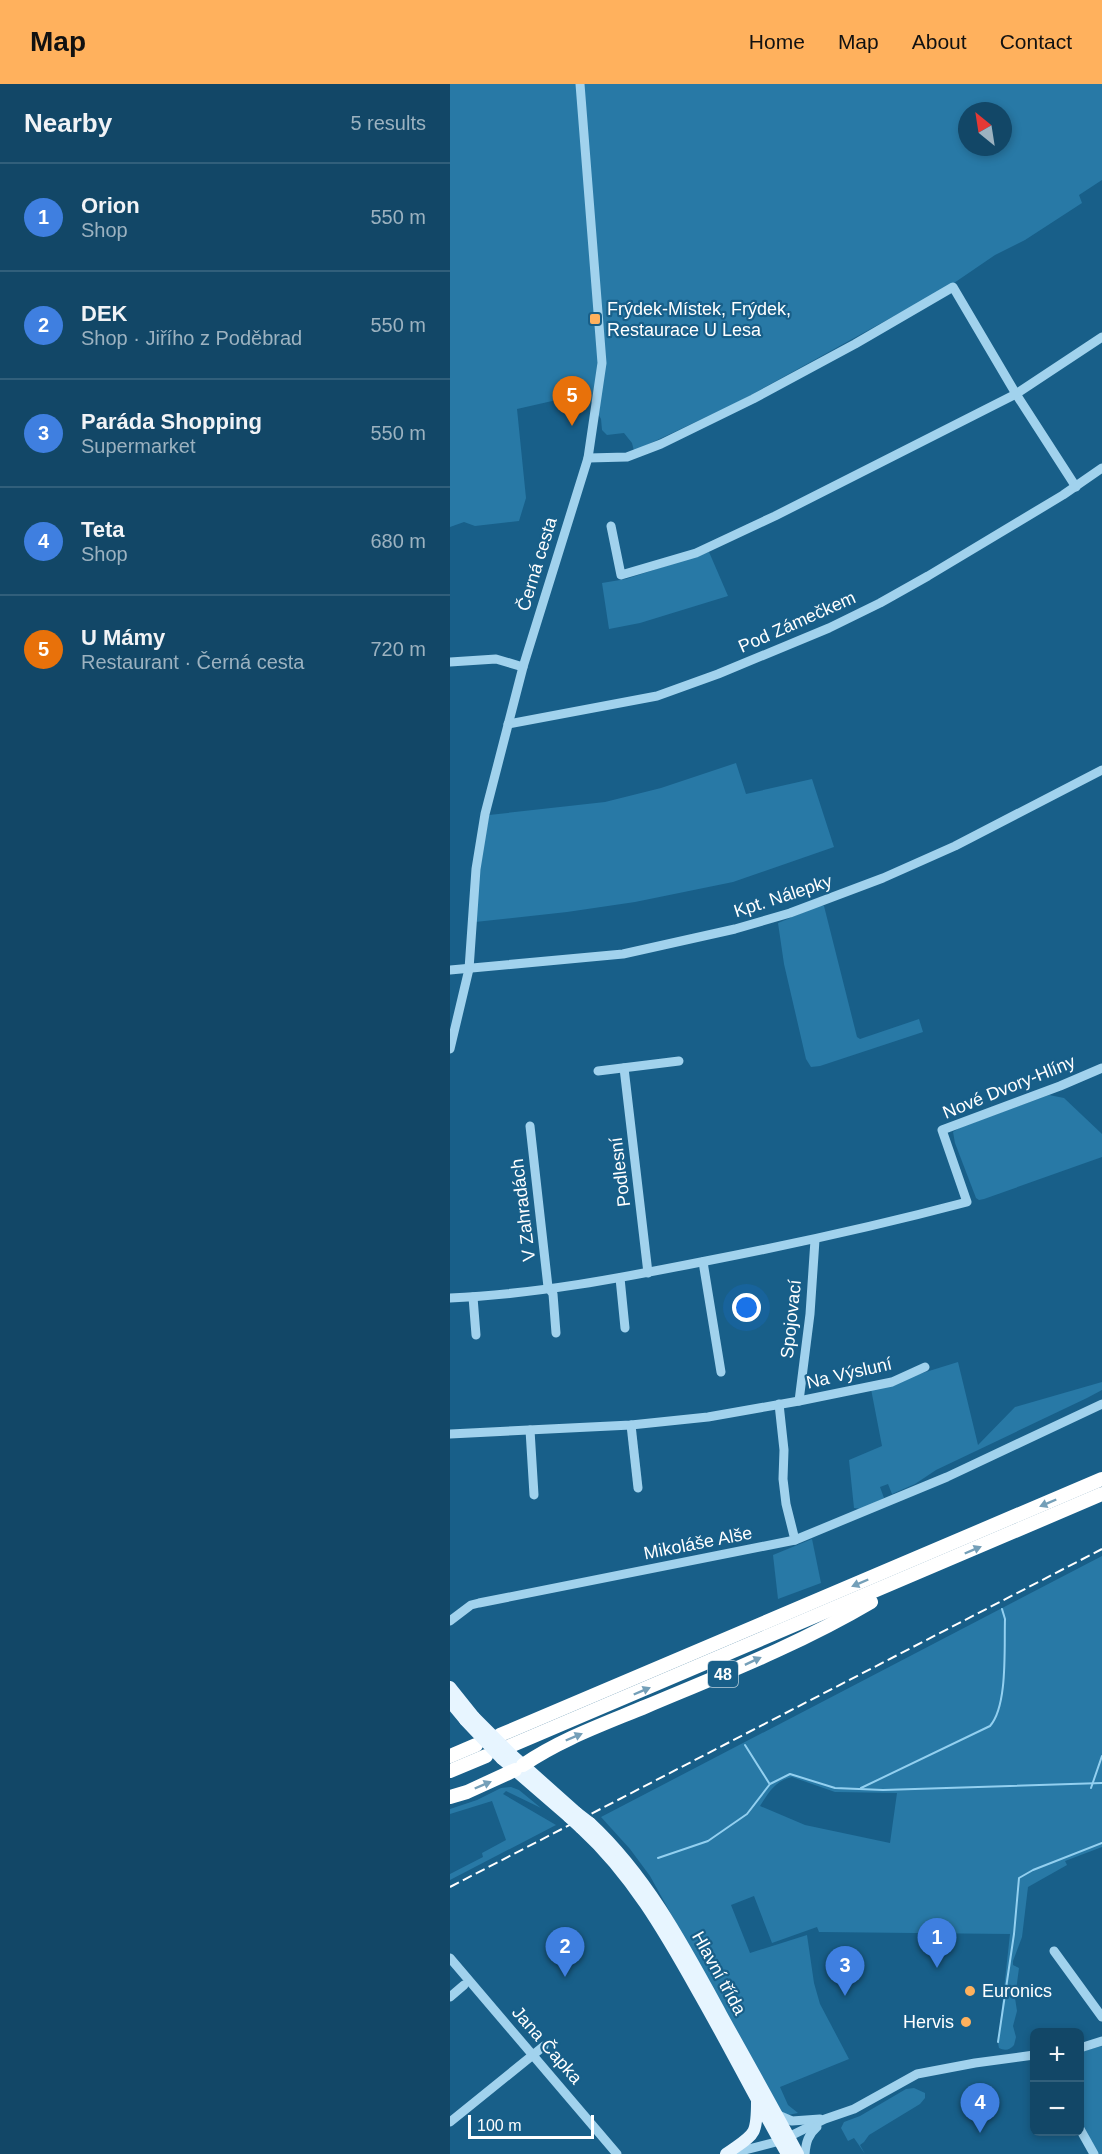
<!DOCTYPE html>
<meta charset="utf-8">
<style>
:root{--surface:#124767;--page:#1f5170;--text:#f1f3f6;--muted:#9cb2c0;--line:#315f7b;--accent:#ffb15d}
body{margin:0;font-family:Arial,sans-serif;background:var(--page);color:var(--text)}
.controls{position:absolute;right:18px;bottom:18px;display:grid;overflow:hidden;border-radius:9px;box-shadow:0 3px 9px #0003}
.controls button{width:54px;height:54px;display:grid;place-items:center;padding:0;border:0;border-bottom:2px solid var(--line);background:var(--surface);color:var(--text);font:30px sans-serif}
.compass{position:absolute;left:508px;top:18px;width:54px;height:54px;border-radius:50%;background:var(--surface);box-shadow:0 3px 9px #0003;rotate:330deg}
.scale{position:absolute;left:18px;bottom:15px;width:126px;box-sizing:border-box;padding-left:6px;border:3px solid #fff;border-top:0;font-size:16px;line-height:21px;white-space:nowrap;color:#fff;-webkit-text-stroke:4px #185f89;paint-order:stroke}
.you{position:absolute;left:297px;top:1224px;width:21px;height:21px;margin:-15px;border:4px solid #fff;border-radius:50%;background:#1a73e8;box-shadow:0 0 0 9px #1a73e833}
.badge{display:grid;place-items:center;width:39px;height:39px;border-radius:50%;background:var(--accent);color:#fff;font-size:20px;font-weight:700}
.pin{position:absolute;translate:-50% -50px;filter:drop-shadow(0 2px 3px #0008)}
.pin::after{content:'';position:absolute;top:32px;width:21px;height:18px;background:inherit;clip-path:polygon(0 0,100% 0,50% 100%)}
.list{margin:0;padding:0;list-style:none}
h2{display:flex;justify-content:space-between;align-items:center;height:78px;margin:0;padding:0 24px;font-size:26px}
h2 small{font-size:20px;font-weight:400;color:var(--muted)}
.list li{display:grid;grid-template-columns:39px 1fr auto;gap:18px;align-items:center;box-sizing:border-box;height:108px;padding:0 24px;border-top:2px solid var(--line)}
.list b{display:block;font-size:22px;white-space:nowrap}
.list p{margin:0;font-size:20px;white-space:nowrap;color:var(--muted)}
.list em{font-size:20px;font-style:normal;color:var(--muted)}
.map{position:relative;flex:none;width:652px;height:2070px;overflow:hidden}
header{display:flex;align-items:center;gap:36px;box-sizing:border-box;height:84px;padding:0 30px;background:var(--accent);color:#111}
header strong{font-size:28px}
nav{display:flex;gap:33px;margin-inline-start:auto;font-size:21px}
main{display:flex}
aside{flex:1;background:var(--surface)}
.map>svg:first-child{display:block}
.green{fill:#2879a6;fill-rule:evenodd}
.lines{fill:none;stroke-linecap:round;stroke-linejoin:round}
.stream{stroke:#93d0f0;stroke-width:2}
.minor{stroke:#a1d2ed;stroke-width:9}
.major{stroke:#e7f5ff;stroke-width:12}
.highway{stroke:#fff;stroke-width:14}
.rail{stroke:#fff;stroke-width:2;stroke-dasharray:10 4.5;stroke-linecap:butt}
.major-bridge{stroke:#e7f5ff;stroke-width:12}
.oneway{fill:#749fb8}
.poi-dot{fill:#ffb15d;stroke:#185f89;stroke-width:2}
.labels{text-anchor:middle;stroke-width:4.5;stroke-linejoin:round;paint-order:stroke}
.shield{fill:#185f89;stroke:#bacfdc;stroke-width:1.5}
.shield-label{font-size:16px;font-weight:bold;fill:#fff}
.poi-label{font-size:18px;fill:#fff;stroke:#185f89;text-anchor:start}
.street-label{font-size:18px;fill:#fff;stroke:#185f89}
</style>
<header>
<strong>Map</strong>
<nav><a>Home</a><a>Map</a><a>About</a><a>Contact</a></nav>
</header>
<main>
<aside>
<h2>Nearby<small>5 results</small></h2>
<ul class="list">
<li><span class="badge" style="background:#3f7fe0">1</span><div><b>Orion</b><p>Shop</p></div><em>550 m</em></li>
<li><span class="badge" style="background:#3f7fe0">2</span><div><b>DEK</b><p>Shop · Jiřího z Poděbrad</p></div><em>550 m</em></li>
<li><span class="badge" style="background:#3f7fe0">3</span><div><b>Paráda Shopping</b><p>Supermarket</p></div><em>550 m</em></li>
<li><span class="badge" style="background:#3f7fe0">4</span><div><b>Teta</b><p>Shop</p></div><em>680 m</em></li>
<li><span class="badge" style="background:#e8710a">5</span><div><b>U Mámy</b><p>Restaurant · Černá cesta</p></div><em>720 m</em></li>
</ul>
</aside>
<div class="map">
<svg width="652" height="2070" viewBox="0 0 652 2070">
<rect width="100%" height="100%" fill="#185f89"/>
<g class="green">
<path d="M0,0H652V96L629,111L632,119L575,156L545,171L504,199L290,317L184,367L182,359L174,349L157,351L152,346L151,335L139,314L120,319L116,315H111L67,325L76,414L69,437L25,442L14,438L0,443ZM517,27H553V63H517Z"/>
<polygon points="259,468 278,512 190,539 159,545 152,499 176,495"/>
<polygon points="286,679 296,710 362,695 384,763 283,798 185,818 117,828 25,838 29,788 39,731 155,718 211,704"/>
<polygon points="371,821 374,822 407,953 410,955 469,935 473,948 370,982 361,983 356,975 334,880 328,839"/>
<polygon points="599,1011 614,1014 652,1050 652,1073 534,1115 529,1116 526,1114 505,1059 503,1048 509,1044"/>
<polygon points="508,1278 528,1361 565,1323 652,1298 652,1306 637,1314 486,1386 465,1400 442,1410 438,1400 430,1403 434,1414 412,1425 404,1424 399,1376 432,1362 421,1305"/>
<polygon points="362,1455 371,1499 328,1515 323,1471"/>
<path d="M652,1472V1763L615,1777L617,1781L578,1803L572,1853L563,1877V1881L569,1884L565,1914L567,1927L563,1942L566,1953L564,1961C560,1966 555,1967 549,1964L548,1959L560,1850L369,1848L367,1843L322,1859L304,1812L281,1821L300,1869L357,1851L364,1899L370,1920L399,1975L330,2003L338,2021L348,2029L338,2031L330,2027L200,1792L180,1765L151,1733ZM342,1693L385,1708L447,1709L440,1759L355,1741L310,1722C319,1708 325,1697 342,1693Z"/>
<polygon points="61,1703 69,1706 91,1724 56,1707 53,1710 106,1741 0,1796 0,1790 33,1773 32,1769 56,1756 42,1717 0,1730 0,1725 27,1716 51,1704"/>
<polygon points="652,1962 652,2070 646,2070 630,2041 630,1968"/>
<polygon points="464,2004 475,2009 475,2014 470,2020 419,2051 414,2058 410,2061 415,2070 404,2054 398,2057 391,2044 394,2038 410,2032 456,2005"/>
</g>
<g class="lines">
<g class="stream">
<polyline points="295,1661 319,1699"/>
<path d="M411,1704L540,1642C558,1622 554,1563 555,1535L552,1525"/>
<polyline points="641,1704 652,1672"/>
<polyline points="208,1774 258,1757 297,1730 320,1700 340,1690 385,1704 433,1706 652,1699"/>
<polyline points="548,1958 564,1850 569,1794 583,1786 652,1759"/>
</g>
<g class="minor">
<polyline points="138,374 177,373 211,360 303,315 405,260 503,203 566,310 626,403"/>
<polyline points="161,442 171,491 246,469 325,432 566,310 652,253"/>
<polyline points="0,578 46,575 73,583"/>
<polyline points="58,640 207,612 268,590 379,544 430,519 478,492 613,411 652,384"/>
<polyline points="0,886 173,870 285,845 340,829 433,794 505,762 652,686"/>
<polyline points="0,965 19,885 26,785 35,730 73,583 138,374 152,279 130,0"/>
<polyline points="174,984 198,1189"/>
<polyline points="148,987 229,977"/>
<polyline points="80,1042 98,1203 103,1210 106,1249"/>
<polyline points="253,1178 271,1288"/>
<polyline points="170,1194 175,1244"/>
<polyline points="23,1213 26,1251"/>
<path d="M0,1214C87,1210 171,1194 256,1177C344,1160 430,1141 517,1118L492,1046L610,1002L652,984"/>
<polyline points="349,1317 360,1230 365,1156"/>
<polyline points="329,1320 334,1366 333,1395 336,1420 345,1456"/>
<polyline points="181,1341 188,1404"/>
<polyline points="80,1346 84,1411"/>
<polyline points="0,1350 181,1341 258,1333 349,1317 442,1298 475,1283"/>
<polyline points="0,1537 21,1521 29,1519 345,1456 497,1393 652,1320"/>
<polyline points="604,1867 652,1933"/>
<polyline points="0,1874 167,2070"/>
<polyline points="0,1913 14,1901"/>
<polyline points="630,1964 652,1957"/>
<polyline points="328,2031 342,2037 370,2035"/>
<polyline points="0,2038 94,1962"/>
<polyline points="630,2045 644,2070"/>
<polyline points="279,2070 330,2057 375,2035 404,2025 467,1990 525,1979 584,1971"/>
<path d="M355,2070C356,2058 358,2051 367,2043"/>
</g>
<g class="major">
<polyline points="0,1603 24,1633"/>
<polyline points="0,1618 15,1636"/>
<polyline points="62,1671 127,1729"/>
<polyline points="52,1675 119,1733"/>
<path d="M140,1739C197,1792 234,1862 271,1930C297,1977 323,2023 348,2070"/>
<path d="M131,1744C181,1790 214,1847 247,1906C278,1960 306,2016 337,2070"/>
<path d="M276,2070C304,2050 307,2053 307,2018"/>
</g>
<g class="highway">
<polyline points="50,1651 652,1395"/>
<polyline points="60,1662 652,1410"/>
<polyline points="0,1672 26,1661"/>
<path d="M73,1681C111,1655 154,1640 197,1622C273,1590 350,1560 421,1518"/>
<polyline points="0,1687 36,1672"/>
<polyline points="0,1713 17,1708 65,1686"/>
</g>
<polyline class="rail" points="0,1803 652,1465"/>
<g class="major-bridge">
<polyline points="24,1633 62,1671"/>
<polyline points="15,1636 52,1675"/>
<polyline points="127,1729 140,1739"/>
<polyline points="119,1733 131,1744"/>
</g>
</g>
<defs><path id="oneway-solid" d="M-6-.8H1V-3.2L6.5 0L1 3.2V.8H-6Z" transform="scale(1.5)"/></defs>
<g class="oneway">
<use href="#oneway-solid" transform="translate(598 1419) rotate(157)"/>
<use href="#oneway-solid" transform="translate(523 1466) rotate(-23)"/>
<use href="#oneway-solid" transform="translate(410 1499) rotate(157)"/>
<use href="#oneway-solid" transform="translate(303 1577) rotate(-25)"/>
<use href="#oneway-solid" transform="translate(192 1607) rotate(-23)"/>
<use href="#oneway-solid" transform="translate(124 1653) rotate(-23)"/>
<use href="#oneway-solid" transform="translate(33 1701) rotate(-23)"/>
</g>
<g class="poi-dot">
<rect x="139" y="229" width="12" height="12" rx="3"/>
<circle cx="520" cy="1907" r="6"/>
<circle cx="516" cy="1938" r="6"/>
</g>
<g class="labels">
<rect class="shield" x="258" y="1577" width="30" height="26" rx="4.5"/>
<g class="shield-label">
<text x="273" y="1596">48</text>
</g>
<g class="poi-label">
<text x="157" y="231">Frýdek-Místek, Frýdek,<tspan x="157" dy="21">Restaurace U Lesa</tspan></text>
<text x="532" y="1913">Euronics</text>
<text x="504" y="1944" text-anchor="end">Hervis</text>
</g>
<g class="street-label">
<text transform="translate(87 480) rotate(-73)" y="6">Černá cesta</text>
<text transform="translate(347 538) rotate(-24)" y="6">Pod Zámečkem</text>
<text transform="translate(333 812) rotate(-18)" y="6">Kpt. Nálepky</text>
<text transform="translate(559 1003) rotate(-22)" y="6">Nové Dvory-Hlíny</text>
<text transform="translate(170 1088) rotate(-97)" y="6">Podlesní</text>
<text transform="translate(73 1126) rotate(-97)" y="6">V Zahradách</text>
<text transform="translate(341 1235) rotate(-84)" y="6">Spojovací</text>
<text transform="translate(399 1289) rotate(-13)" y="6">Na Výsluní</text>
<text transform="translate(248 1459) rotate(-11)" y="6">Mikoláše Alše</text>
<text transform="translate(269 1889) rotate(61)" y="6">Hlavní třída</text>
<text transform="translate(97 1961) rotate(49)" y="6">Jana Čapka</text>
</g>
</g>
</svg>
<div class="controls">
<button>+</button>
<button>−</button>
</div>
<svg class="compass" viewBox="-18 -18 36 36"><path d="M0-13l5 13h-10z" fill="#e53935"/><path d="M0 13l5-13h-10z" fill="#9cb2c0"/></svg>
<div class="scale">100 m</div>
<div class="you"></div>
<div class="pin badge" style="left:487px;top:1884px;background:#3f7fe0">1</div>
<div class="pin badge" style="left:115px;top:1893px;background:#3f7fe0">2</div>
<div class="pin badge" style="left:395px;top:1912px;background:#3f7fe0">3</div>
<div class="pin badge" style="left:530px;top:2049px;background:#3f7fe0">4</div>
<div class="pin badge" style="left:122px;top:342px;background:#e8710a">5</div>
</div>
</main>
